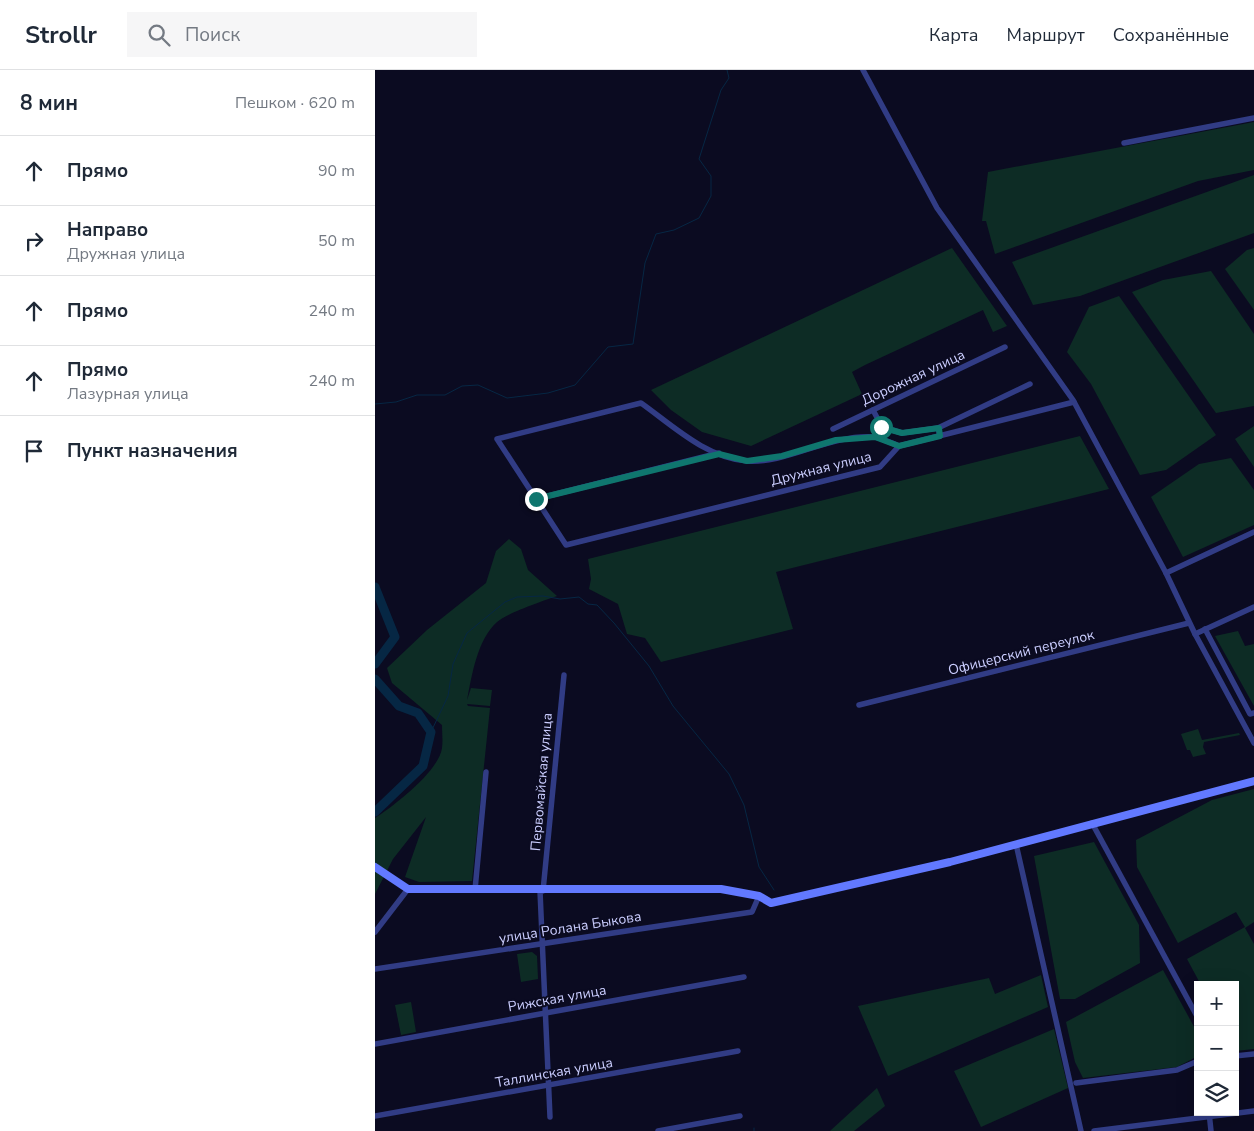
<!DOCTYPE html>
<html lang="ru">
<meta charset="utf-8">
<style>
:root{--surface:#fff;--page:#f6f6f7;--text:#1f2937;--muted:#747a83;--line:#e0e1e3}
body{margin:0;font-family:"Nunito Sans",sans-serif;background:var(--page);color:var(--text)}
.controls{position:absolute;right:15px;bottom:15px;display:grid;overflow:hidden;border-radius:0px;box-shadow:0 5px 20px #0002}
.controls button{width:45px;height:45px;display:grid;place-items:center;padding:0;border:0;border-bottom:1px solid var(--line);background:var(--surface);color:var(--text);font:25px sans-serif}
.stop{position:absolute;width:15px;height:15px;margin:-11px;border:4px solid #0f766e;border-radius:50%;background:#fff}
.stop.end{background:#0f766e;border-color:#fff;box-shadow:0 1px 5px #0008}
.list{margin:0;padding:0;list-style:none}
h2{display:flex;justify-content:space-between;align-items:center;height:65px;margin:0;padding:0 20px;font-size:21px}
h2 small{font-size:16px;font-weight:400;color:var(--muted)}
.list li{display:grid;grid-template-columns:32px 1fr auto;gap:15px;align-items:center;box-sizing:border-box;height:70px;padding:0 20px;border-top:1px solid var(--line)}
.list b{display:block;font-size:19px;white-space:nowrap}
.list p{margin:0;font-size:16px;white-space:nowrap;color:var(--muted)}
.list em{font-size:16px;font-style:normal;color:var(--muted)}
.icon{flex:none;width:28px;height:28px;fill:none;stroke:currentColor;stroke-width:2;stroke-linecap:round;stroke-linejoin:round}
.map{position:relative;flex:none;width:879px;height:1061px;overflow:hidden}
header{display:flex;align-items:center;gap:30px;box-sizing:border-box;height:70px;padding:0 25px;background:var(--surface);border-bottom:1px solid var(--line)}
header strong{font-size:24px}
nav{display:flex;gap:28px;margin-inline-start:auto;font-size:18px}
.search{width:350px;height:45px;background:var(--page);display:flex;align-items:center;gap:12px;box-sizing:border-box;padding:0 18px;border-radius:0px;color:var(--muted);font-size:19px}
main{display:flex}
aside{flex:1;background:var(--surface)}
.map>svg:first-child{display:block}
.green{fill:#0d2c25}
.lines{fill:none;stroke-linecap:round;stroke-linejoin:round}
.stream{stroke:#062744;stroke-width:1}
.river{stroke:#062744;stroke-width:9}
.street{stroke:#313c85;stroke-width:5.5}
.secondary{stroke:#6279ff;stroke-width:8}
.route{stroke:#0f766e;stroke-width:6}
.labels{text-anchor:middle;stroke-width:4;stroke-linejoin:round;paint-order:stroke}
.street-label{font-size:14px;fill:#cbceff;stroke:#0b0b21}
</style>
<header>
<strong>Strollr</strong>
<div class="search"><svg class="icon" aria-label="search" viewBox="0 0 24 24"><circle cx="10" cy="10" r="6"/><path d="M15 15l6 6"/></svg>Поиск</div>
<nav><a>Карта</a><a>Маршрут</a><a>Сохранённые</a></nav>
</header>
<main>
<aside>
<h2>8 мин<small>Пешком · 620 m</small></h2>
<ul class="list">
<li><svg class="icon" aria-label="ahead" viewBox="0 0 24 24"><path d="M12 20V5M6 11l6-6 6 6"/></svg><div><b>Прямо</b></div><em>90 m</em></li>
<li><svg class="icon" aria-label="right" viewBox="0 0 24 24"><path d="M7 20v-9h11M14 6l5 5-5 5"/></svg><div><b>Направо</b><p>Дружная улица</p></div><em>50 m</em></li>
<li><svg class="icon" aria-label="ahead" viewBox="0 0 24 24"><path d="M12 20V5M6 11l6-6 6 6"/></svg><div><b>Прямо</b></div><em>240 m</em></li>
<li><svg class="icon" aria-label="ahead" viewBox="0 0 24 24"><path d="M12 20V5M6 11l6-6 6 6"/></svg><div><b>Прямо</b><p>Лазурная улица</p></div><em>240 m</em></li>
<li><svg class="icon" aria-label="arrive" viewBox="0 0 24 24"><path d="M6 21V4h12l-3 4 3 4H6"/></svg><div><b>Пункт назначения</b></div></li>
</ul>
</aside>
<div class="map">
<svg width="879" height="1061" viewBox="0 0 879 1061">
<rect width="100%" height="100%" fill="#0b0b21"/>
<g class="green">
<polygon points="879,52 879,100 823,111 620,184 611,151 607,151 613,102"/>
<polygon points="879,105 879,163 705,226 658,235 637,192"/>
<polygon points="577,178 632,256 618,262 608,240 490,295 477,302 487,324 376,376 327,362 296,340 276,320"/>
<polygon points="879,178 879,240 850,199 872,180"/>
<polygon points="836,201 879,264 879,336 841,343 757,222 788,210"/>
<polygon points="744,226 841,365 791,400 765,405 716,314 692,282 714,237"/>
<polygon points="879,356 879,397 860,369"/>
<polygon points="705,366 734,419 401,502 418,559 286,592 270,568 252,564 243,534 214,519 216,509 213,489"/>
<polygon points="856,388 879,420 879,455 808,487 776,427 824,394"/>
<path d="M134,469L146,479L153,500L182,526C168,531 132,543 122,552C102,570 97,605 92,630L96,618L117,620L115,636L92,634L93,636L115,638L97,811L44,812L30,807L51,747L18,789L0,824V748C19,736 64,701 67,678C68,671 67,662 67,655L17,613L12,598L52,560L111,513L121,481Z"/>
<polygon points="863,561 870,576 879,574 879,636 840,566"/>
<polygon points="823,659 827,670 864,663 865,665 829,672 828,677 831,684 818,687 815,680 812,680 806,664"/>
<polygon points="879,719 879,852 870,858 879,874 879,979 861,981 860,915 826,915 812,889 870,857 861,842 803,873 762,797 761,770 837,730"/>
<polygon points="719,772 764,855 765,893 700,929 685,929 659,786"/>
<polygon points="157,882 162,886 163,909 146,912 142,884"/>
<polygon points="788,900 823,964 823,986 802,997 708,1008 700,992 691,952"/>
<polygon points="666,905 673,937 513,1006 483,936 614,908 620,924"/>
<polygon points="36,932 41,962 26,965 20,935"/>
<polygon points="679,959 693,1018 606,1057 579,1001"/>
<polygon points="502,1018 510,1036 479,1061 455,1061"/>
</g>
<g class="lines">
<g class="stream">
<polyline points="0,334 21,332 42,325 70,325 87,316 103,315 132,328 173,323 200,315 233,277 258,274 270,193 281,164 299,160 324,148 336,126 336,106 324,89 346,20 354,8 352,0"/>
<polyline points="56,662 73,626 78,594 92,563 130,532 142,527 168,526 185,529 204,527 213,534 222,535 239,553 274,596 298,636 354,704 369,735 384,797 399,820"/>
<polyline points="379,1058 379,1061"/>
</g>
<g class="river">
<polyline points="0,517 20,567 0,594"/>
<polyline points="0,609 24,636 43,643 56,662 48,696 0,742"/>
</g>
<g class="street">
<polyline points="488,0 562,138 698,330 791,503 820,564 879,673"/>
<polyline points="749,73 879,48"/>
<polyline points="498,340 507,357 527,363 563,358"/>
<polyline points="458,359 630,277"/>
<polyline points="565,366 563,358 655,314"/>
<path d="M524,376C516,373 507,368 499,367C454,364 412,394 372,391C331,388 297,355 266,333L122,369L191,475L505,397L524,376L699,332"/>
<polyline points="161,429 344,383"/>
<polyline points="791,503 879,462"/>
<polyline points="830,559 875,644 879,643"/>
<polyline points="820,564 879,537"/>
<polyline points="484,635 814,553"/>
<polyline points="717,753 823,948"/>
<polyline points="641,774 706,1061"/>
<polyline points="100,820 111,702"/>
<polyline points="165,821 175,1047"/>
<polyline points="168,821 189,605"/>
<polyline points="0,862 33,819"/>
<polyline points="0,899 377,842 384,826"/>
<polyline points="0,974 369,907"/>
<polyline points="860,986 879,984"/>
<polyline points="701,1013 802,1000 823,991"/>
<polyline points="834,1042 836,1061"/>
<polyline points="0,1046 363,981"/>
<polyline points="283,1061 365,1046"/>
<polyline points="719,1061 879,1041"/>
</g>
<polyline class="secondary" points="0,797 33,819 346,819 384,826 396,833 575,792 879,711"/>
</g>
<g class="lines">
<polyline class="route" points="161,429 344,384 372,391 407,386 461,370 500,367 524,376 565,366 564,358 527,363 506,357"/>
</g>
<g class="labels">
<g class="street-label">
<text transform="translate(538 307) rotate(-25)" y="5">Дорожная улица</text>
<text transform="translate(446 398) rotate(-14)" y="5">Дружная улица</text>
<text transform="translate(646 582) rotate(-14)" y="5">Офицерский переулок</text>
<text transform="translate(166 712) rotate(-85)" y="5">Первомайская улица</text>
<text transform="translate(195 857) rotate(-9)" y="5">улица Ролана Быкова</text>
<text transform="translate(182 928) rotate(-10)" y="5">Рижская улица</text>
<text transform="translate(179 1002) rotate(-10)" y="5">Таллинская улица</text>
</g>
</g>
</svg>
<div class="controls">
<button>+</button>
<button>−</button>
<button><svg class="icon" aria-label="layers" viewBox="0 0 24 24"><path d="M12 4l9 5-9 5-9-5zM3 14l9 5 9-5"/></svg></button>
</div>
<div class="stop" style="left:506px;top:357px"></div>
<div class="stop end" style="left:161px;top:429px"></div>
</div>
</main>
